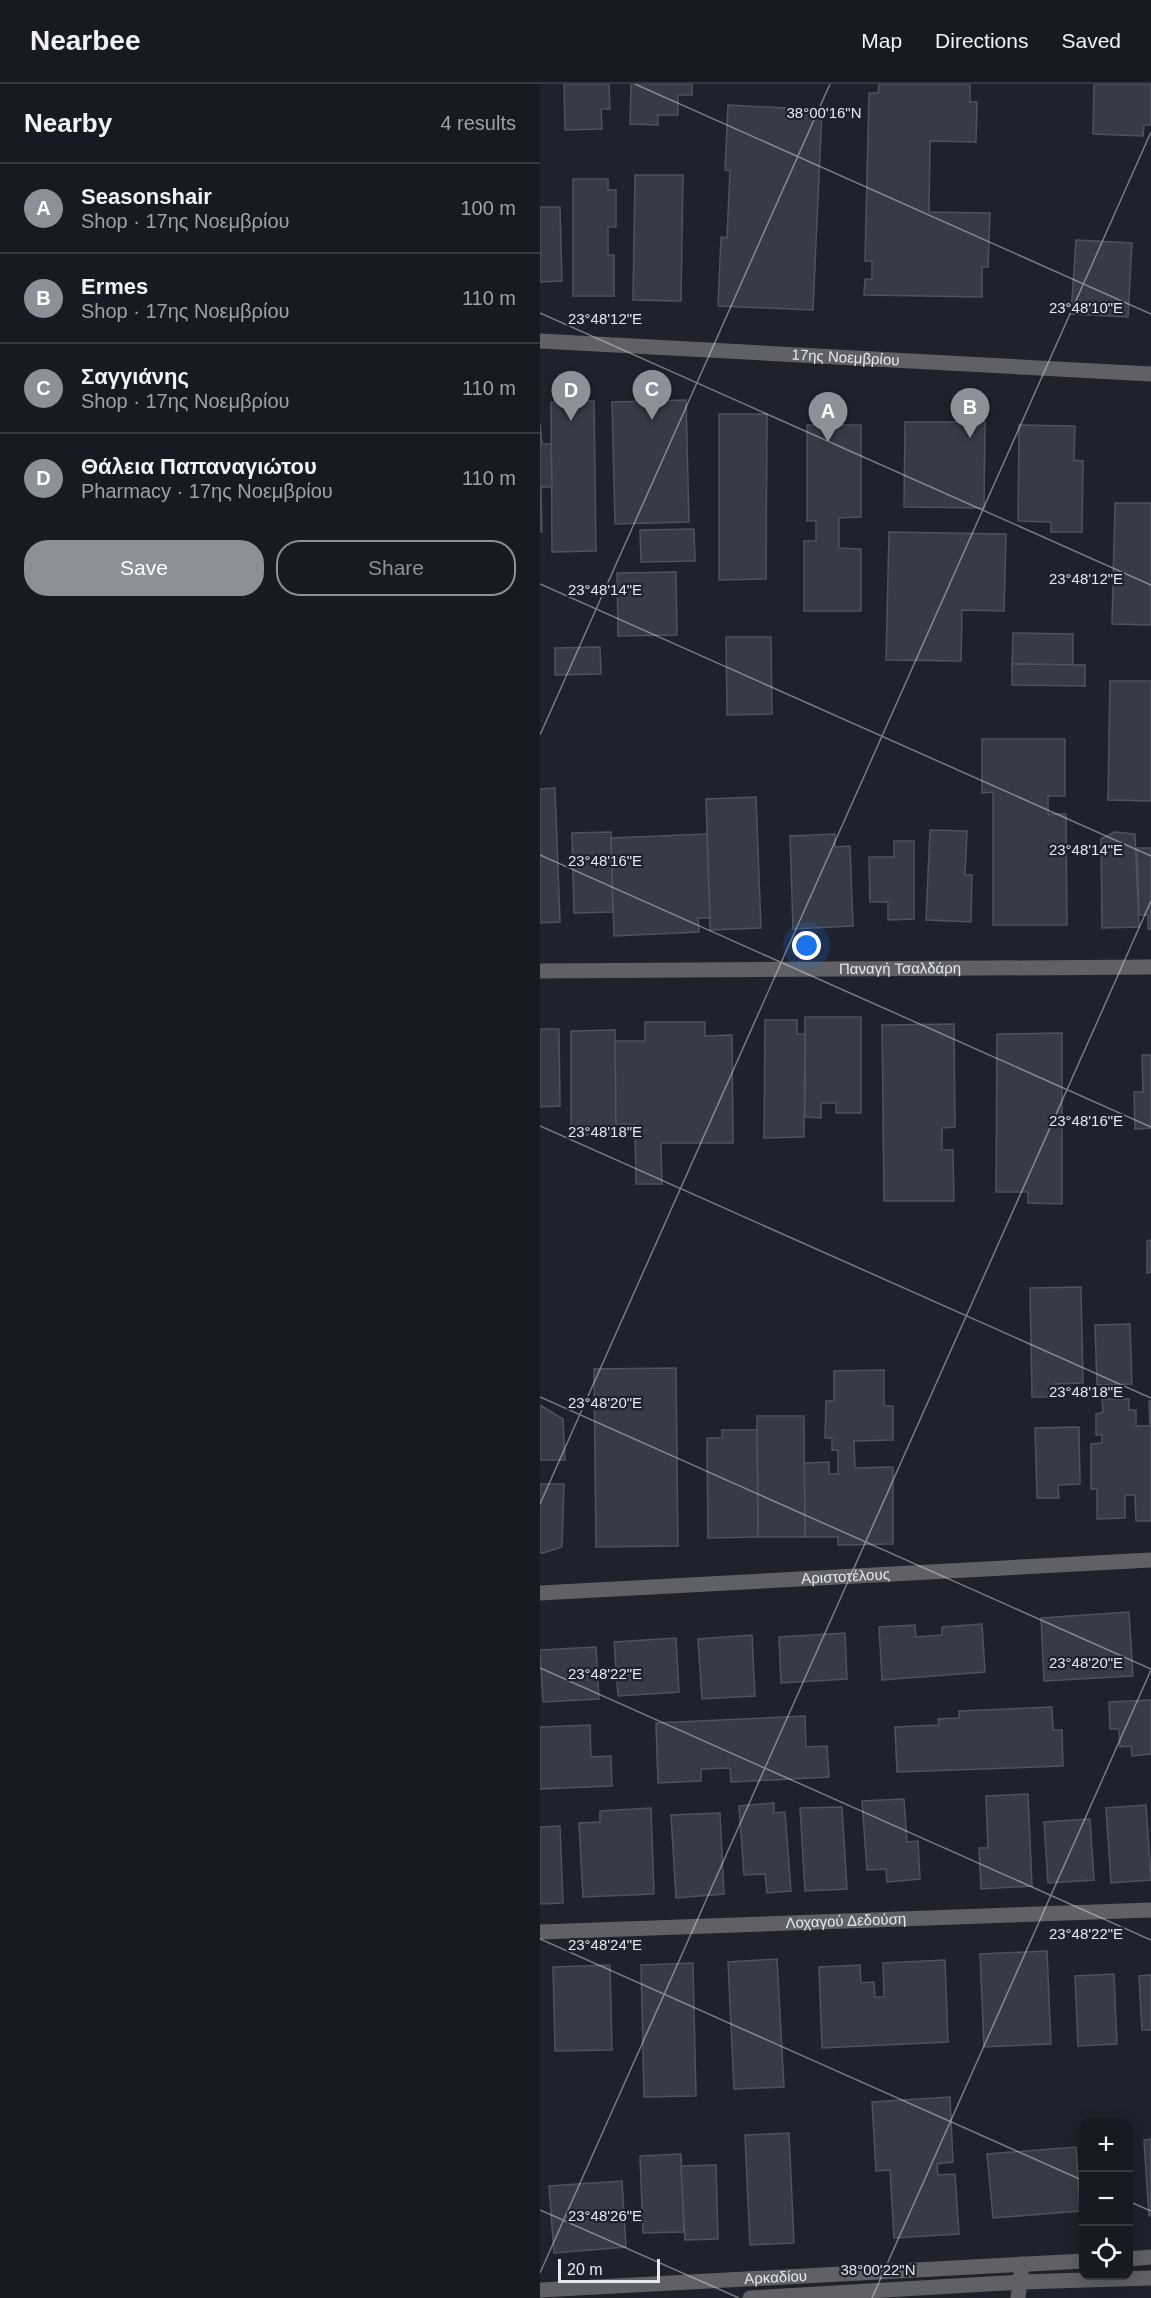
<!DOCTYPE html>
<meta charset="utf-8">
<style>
:root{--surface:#171a22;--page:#24272f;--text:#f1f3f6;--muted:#9ea1a5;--line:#363840;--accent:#8c9099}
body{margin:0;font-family:Helvetica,sans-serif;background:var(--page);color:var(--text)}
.controls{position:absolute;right:18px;bottom:18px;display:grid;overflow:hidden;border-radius:12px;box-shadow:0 3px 15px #0003}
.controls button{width:54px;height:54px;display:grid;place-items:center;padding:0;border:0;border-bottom:2px solid var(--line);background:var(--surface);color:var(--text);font:30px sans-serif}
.scale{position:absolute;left:18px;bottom:15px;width:102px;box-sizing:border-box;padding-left:6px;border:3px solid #e6e8f0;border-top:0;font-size:16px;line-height:21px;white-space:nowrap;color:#e6e8f0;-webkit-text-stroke:4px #1f222d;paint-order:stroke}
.you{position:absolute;left:267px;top:862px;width:21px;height:21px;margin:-15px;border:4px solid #fff;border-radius:50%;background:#1a73e8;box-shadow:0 0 0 9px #1a73e833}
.badge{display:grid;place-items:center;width:39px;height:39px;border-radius:50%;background:var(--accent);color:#fff;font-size:20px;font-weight:700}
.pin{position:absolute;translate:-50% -50px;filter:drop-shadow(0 2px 3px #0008)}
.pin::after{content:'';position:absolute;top:32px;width:21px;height:18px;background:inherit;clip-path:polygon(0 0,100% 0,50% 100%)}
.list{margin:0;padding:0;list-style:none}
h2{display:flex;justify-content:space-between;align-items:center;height:78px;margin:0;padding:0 24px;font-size:26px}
h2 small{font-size:20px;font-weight:400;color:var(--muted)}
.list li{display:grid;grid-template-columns:39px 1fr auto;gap:18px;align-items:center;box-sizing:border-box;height:90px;padding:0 24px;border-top:2px solid var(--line)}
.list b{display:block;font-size:22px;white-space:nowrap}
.list p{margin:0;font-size:20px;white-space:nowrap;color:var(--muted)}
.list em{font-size:20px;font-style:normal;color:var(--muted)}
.actions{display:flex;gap:12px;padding:18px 24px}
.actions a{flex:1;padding:14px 0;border:2px solid var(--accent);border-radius:24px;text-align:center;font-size:21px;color:var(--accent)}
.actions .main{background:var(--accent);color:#fff}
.icon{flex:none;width:33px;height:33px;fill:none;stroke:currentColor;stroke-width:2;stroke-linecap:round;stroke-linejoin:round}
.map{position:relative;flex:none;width:611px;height:2214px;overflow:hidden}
header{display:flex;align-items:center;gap:36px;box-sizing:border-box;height:84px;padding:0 30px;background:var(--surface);border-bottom:2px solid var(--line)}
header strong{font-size:28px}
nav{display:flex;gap:33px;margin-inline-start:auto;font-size:21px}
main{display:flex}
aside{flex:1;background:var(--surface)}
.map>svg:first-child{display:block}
.building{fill:#373b46;stroke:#4e525e;stroke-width:1.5}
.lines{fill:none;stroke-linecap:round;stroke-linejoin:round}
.minor{stroke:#5f6167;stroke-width:15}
.tertiary{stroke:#5f6167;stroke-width:15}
.ticks{fill:none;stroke:#e6e8f0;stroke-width:1.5;stroke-opacity:0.45}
.labels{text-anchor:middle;stroke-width:4.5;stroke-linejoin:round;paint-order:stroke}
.street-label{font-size:15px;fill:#e6e8f0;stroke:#1f222d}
.ticks-label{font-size:15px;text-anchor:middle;fill:#e6e8f0;stroke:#1f222d;stroke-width:4.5;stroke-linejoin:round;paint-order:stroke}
</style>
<header>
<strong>Nearbee</strong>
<nav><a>Map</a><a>Directions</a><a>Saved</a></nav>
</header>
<main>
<aside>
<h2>Nearby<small>4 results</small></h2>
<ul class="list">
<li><span class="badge">A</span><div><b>Seasonshair</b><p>Shop · 17ης Νοεμβρίου</p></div><em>100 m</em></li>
<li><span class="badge">B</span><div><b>Ermes</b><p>Shop · 17ης Νοεμβρίου</p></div><em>110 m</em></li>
<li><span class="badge">C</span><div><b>Σαγγιάνης</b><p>Shop · 17ης Νοεμβρίου</p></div><em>110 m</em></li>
<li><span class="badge">D</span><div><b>Θάλεια Παπαναγιώτου</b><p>Pharmacy · 17ης Νοεμβρίου</p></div><em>110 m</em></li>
</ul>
<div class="actions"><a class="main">Save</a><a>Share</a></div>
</aside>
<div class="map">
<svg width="611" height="2214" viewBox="0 0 611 2214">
<rect width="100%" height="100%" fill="#1f222d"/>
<g class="building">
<polygon points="24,0 69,0 70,25 61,25 62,45 25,46"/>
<polygon points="91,0 152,0 152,11 138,11 138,31 118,31 118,41 90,40"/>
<polygon points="339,0 430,0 430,18 437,18 436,58 390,57 389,128 450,129 448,183 442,183 442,213 324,211 325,195 332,195 332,177 325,177 329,9 338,9"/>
<polygon points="554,0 611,0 611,41 604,41 603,52 553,50"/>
<polygon points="188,21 282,26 273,226 178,222 181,153 187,154 190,87 185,86"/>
<polygon points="95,91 143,91 141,217 93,216"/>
<polygon points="33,95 68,95 68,106 76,106 76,143 68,143 68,171 74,171 74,212 33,212"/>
<polygon points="0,123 20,123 22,197 0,198"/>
<polygon points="536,156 592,159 588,233 531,230"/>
<polygon points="146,316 149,438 75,440 72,318"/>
<polygon points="54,317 56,467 12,468 11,318"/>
<polygon points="179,330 227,330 226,495 179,496"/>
<polygon points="365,338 445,338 444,424 364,423"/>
<polygon points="0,339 2,360 11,360 12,403 1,403 2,448 0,448"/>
<polygon points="267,341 321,341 321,433 299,434 299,464 321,465 321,527 264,527 264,457 276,457 276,437 267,437"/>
<polygon points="479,341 535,342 534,376 543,377 542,448 511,448 511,438 478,437"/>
<polygon points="575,419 611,419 611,541 572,540"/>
<polygon points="154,445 155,477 101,478 100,446"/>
<polygon points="349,448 466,450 464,527 422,526 421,577 346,576"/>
<polygon points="136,488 137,551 78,552 77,489"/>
<polygon points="473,549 533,550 533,581 472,580"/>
<polygon points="186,553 231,553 232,630 187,631"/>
<polygon points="60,563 61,590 15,591 15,564"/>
<polygon points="472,580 545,581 545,602 472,601"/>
<polygon points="570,597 611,597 611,717 568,716"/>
<polygon points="442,655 525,655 525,712 508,712 508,730 526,730 527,841 453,841 453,708 442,709"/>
<polygon points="15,704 20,838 0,839 0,705"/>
<polygon points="216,713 221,844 170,846 166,715"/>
<polygon points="390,746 427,747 425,791 432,791 431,838 386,836"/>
<polygon points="71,748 73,828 34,829 32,749"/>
<polygon points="574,748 595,750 599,843 562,844 561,755"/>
<polygon points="167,750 170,834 158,834 159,848 74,852 71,754"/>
<polygon points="295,750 295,763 310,762 313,842 253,845 250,752"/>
<polygon points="354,757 374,757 374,835 348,836 348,818 330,818 329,773 354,773"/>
<polygon points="597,764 611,764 611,845 608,845 608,831 599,831"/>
<polygon points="265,933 321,933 321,1029 296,1029 296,1019 281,1019 281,1034 265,1033"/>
<polygon points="225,936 257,936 257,950 265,950 264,1053 224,1054"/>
<polygon points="105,938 165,938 165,952 192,951 193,1059 121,1059 122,1100 96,1100 95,1040 75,1040 75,957 105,957"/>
<polygon points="414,940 415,1043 402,1044 402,1066 413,1066 414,1117 344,1117 342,941"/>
<polygon points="0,945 19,945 20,1022 0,1023"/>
<polygon points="75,946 76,1051 31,1051 31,947"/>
<polygon points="522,949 522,1120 488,1119 488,1108 456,1108 457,950"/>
<polygon points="602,971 611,971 611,1044 595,1045 594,1008 603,1008"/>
<polygon points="611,1156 611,1188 607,1189 607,1157"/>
<polygon points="541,1203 543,1299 515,1300 515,1313 492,1313 490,1204"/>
<polygon points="590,1240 592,1300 557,1301 555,1241"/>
<polygon points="136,1284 138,1462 56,1463 54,1285"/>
<polygon points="344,1286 344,1322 353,1322 353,1356 314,1357 315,1384 353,1383 353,1460 298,1461 298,1453 265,1453 264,1379 289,1378 289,1390 298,1390 298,1366 292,1366 292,1354 285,1354 286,1317 294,1317 294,1287"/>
<polygon points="562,1315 589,1315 589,1326 596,1326 596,1342 610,1342 609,1317 611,1317 611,1437 596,1437 595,1411 585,1411 585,1434 557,1435 557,1405 551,1405 551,1360 562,1359 562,1351 556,1351 556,1330 563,1328"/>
<polygon points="0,1321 23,1335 25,1376 0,1376"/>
<polygon points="217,1332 264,1332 265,1453 218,1453"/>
<polygon points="539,1343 540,1400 518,1401 519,1414 497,1414 495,1344"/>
<polygon points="182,1346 217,1346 218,1453 168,1454 167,1354 182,1354"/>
<polygon points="0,1400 24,1400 22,1463 3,1469 0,1469"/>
<polygon points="589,1528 593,1592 504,1597 501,1534"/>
<polygon points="442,1540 445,1588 342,1596 339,1543 375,1541 376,1553 402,1551 402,1543"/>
<polygon points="305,1549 307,1595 241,1599 239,1553"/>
<polygon points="212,1551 215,1612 162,1615 158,1555"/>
<polygon points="136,1554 139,1608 78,1612 74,1558"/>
<polygon points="56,1563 59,1615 3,1618 0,1566"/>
<polygon points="611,1616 611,1670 592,1672 591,1662 580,1663 579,1645 570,1645 569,1618"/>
<polygon points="512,1623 513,1646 522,1646 523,1682 357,1688 355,1643 399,1641 398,1635 419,1634 419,1627"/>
<polygon points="265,1632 266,1663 287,1662 289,1693 191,1698 190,1684 161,1685 161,1697 118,1699 116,1639"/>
<polygon points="50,1641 51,1673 71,1672 72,1702 0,1705 0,1643"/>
<polygon points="488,1710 492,1802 441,1805 439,1764 448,1764 446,1712"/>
<polygon points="364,1715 367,1758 378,1757 380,1795 347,1798 346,1785 327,1786 322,1717"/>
<polygon points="234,1719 234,1729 245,1728 251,1807 227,1809 225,1790 204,1791 199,1722"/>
<polygon points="606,1721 611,1796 571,1799 566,1724"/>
<polygon points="302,1723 307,1805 265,1807 260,1724"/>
<polygon points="111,1724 114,1810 43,1813 39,1739 60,1738 60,1727"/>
<polygon points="180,1729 184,1810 136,1814 131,1731"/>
<polygon points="550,1735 554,1796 508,1799 504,1738"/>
<polygon points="20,1742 23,1819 0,1820 0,1743"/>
<polygon points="507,1867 511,1960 444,1963 440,1870"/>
<polygon points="237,1875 244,2003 194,2005 188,1878"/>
<polygon points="405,1876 408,1958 282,1964 279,1883 320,1881 321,1899 334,1898 335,1913 344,1913 343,1879"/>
<polygon points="153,1879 156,2012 104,2013 101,1881"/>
<polygon points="70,1881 72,1966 15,1967 13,1883"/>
<polygon points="574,1890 577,1960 538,1962 535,1892"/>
<polygon points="611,1891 611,1946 602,1946 599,1892"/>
<polygon points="410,2013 413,2078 397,2080 398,2091 415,2090 419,2150 354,2154 350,2086 336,2087 332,2018"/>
<polygon points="249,2049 254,2159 210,2161 205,2051"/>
<polygon points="611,2055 611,2131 609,2132 604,2056"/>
<polygon points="536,2063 540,2127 453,2134 447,2070"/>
<polygon points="141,2070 144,2148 103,2149 100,2072"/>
<polygon points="176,2081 178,2155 145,2156 141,2082"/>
<polygon points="82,2097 86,2163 14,2169 9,2102"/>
</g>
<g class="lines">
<g class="minor">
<path id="s1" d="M0,887L611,883"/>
<path id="s2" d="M0,1509L611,1476"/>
<path id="s3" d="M0,1848L611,1826"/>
<polyline points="478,2214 482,2180"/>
</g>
<g class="tertiary">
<path id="s4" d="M0,257L611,290"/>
<polyline points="588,2175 611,2173"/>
<path id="s5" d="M0,2206L544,2177"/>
<polyline points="210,2214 481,2198 611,2194"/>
</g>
</g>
<path class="ticks" d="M95,0L611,230M0,229L611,501M0,500L611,772M0,651L290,0M0,771L611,1043M0,1042L611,1314M0,1313L611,1585M0,1420L611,48M0,1584L611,1856M0,1855L544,2097M588,2117L611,2127M0,2126L199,2214M0,2189L611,817M332,2214L611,1586"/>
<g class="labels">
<g class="street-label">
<text dy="5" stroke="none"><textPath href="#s4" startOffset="306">17ης Νοεμβρίου</textPath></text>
<text dy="5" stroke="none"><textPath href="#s1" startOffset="360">Παναγή Τσαλδάρη</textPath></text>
<text dy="5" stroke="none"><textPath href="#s2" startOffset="306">Αριστοτέλους</textPath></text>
<text dy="5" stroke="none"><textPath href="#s3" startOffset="306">Λοχαγού Δεδούση</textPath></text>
<text dy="5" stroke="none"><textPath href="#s5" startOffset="236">Αρκαδίου</textPath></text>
</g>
</g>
<g class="ticks-label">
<text x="284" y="34">38°00'16"N</text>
<text x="546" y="229">23°48'10"E</text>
<text x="65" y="240">23°48'12"E</text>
<text x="546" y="500">23°48'12"E</text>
<text x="65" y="511">23°48'14"E</text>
<text x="546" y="771">23°48'14"E</text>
<text x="65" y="782">23°48'16"E</text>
<text x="546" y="1042">23°48'16"E</text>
<text x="65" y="1053">23°48'18"E</text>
<text x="546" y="1313">23°48'18"E</text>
<text x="65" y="1324">23°48'20"E</text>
<text x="546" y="1584">23°48'20"E</text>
<text x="65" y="1595">23°48'22"E</text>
<text x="546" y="1855">23°48'22"E</text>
<text x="65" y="1866">23°48'24"E</text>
<text x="65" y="2137">23°48'26"E</text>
<text x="338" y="2191">38°00'22"N</text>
</g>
</svg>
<div class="controls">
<button>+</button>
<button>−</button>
<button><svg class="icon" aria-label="locate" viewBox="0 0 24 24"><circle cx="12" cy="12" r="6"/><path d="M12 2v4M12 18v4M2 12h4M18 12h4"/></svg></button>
</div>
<div class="scale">20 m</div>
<div class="you"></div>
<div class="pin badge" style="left:288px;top:358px">A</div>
<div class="pin badge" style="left:430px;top:354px">B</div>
<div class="pin badge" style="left:112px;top:336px">C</div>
<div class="pin badge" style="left:31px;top:337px">D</div>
</div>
</main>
